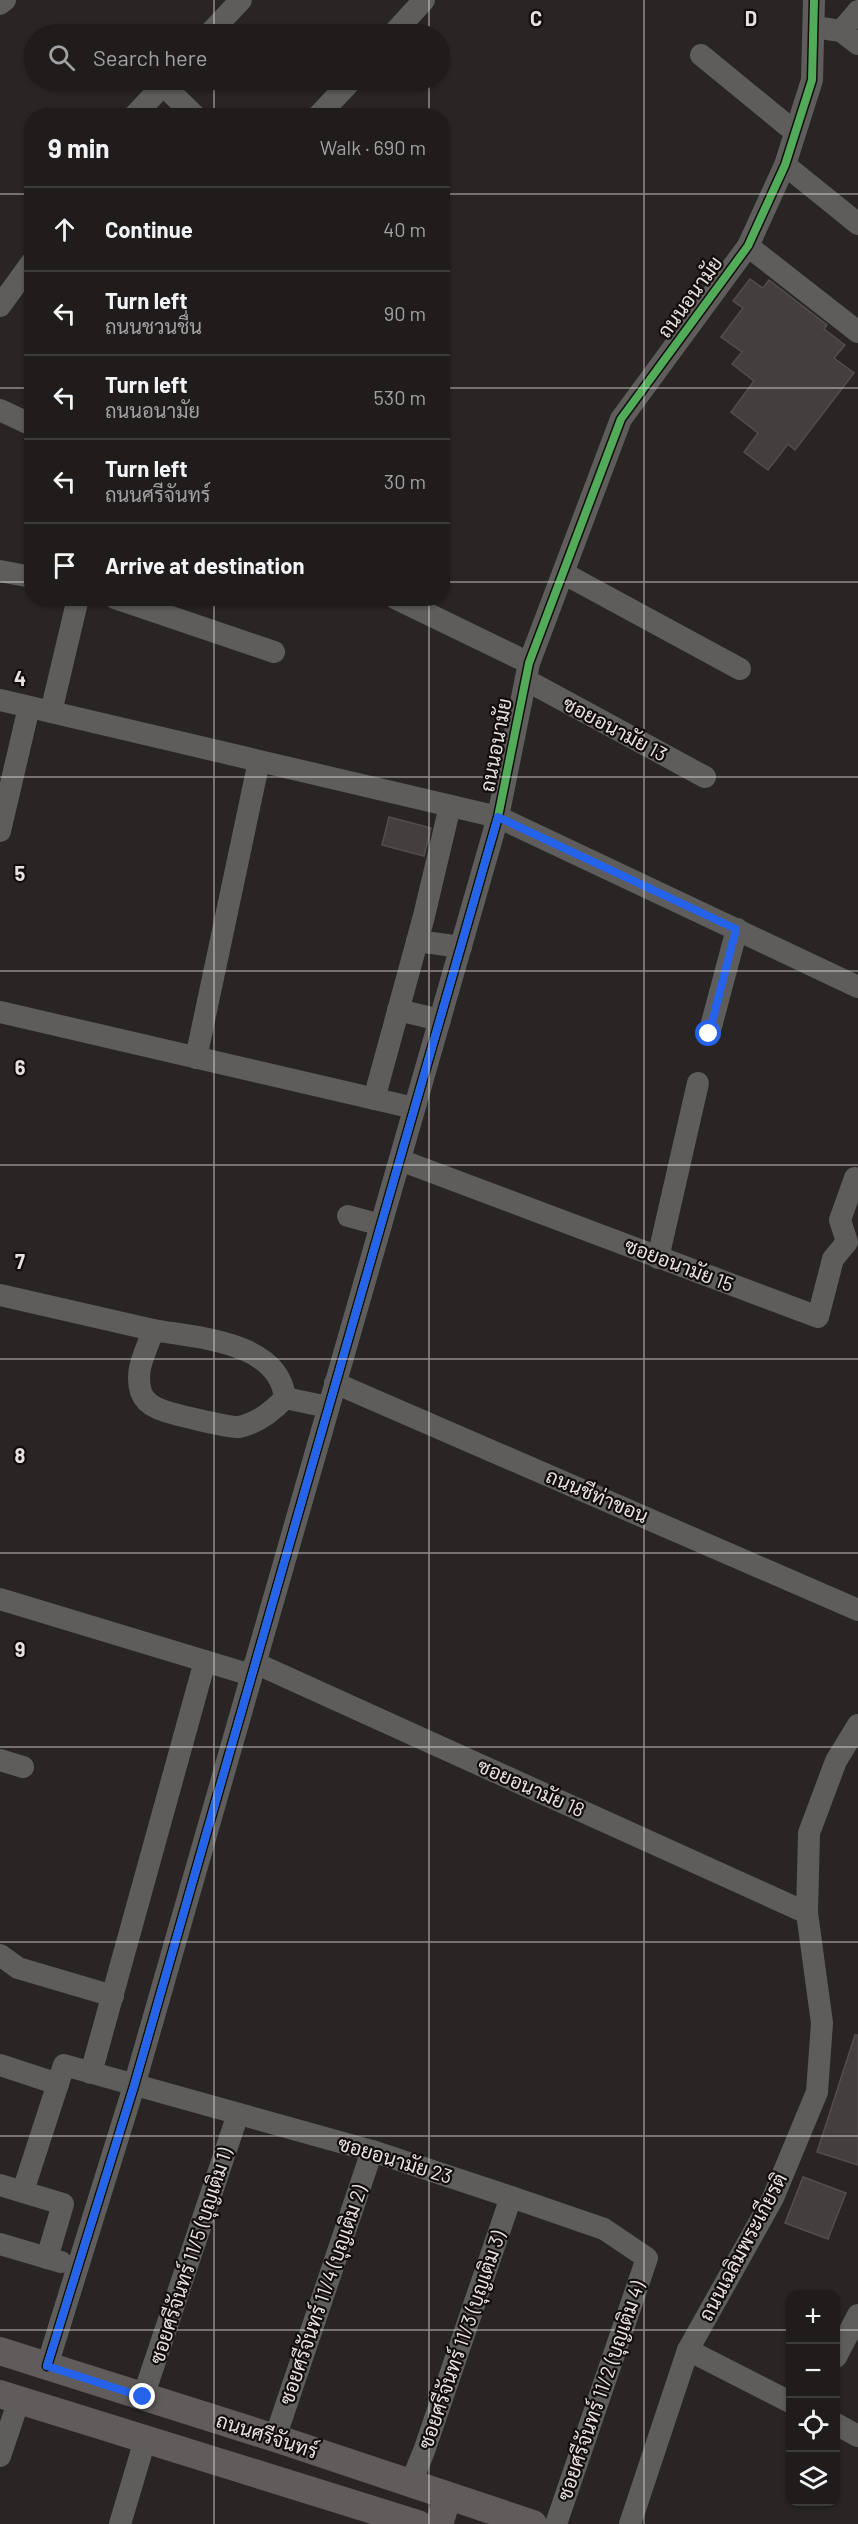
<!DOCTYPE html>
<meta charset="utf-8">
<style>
:root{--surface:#201c1c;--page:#282525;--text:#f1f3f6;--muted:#a2a1a3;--line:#3d3a3b}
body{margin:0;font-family:Barlow,Sarabun,sans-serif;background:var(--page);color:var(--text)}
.controls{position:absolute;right:18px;bottom:18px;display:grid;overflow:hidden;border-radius:12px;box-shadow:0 2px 4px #0004}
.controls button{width:54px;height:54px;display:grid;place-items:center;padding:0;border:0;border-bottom:2px solid var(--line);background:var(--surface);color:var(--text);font:30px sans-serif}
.stop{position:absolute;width:18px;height:18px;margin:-14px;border:4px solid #2563eb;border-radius:50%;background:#fff}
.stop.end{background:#2563eb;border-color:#fff;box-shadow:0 2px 6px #0008}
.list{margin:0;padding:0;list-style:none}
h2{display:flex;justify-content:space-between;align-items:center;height:78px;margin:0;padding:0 24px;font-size:26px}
h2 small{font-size:20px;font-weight:400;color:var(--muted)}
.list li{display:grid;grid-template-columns:39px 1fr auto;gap:18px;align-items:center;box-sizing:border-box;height:84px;padding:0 24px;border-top:2px solid var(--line)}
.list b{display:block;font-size:22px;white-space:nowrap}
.list p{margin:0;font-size:20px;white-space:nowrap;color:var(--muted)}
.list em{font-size:20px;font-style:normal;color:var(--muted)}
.icon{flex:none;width:33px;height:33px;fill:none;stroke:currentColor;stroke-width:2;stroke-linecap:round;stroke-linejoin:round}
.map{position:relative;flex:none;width:858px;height:2524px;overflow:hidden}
.search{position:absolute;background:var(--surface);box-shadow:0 2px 4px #0004;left:24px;top:24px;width:426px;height:66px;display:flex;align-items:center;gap:15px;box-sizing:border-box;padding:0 21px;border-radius:33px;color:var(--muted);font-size:22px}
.panel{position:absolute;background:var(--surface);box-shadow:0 2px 4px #0004;left:24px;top:108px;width:426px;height:498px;border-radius:24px}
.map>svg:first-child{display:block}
.building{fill:#423f3e;stroke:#524e4e;stroke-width:1.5}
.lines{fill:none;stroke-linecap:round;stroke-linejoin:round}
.minor{stroke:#5f5c5c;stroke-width:22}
.major{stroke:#605c5c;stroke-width:28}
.cycleway-casing{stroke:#120e0e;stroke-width:11}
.cycleway{stroke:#51ab58;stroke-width:8}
.route{stroke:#2563eb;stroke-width:8}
.grid{fill:none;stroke:#e7e2e1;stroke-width:1.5;stroke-opacity:0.55}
.labels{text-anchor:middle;stroke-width:4.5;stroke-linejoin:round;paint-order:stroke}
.street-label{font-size:20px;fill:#e7e2e1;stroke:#120e0e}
.grid-label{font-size:20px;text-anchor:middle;font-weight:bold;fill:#e7e2e1;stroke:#120e0e;stroke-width:4.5;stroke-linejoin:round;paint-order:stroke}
</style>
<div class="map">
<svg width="858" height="2524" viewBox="0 0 858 2524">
<rect width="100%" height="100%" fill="#2a2525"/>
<g class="building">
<polygon points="750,279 763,288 769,280 827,325 824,329 845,345 834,358 854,373 795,450 788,444 768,470 744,452 758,433 731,412 754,381 732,364 742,352 721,337 743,308 733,301"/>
<polygon points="389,817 431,828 424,856 382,845"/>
<polygon points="855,2035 858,2035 858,2165 817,2152"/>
<polygon points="803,2177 846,2193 828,2239 785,2223"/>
</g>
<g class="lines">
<g class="minor">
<polyline points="0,4 5,0"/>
<polyline points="814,27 841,31 858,44"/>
<polyline points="841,31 858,11"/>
<polyline points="209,34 241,0"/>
<polyline points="393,34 424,0"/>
<polyline points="701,55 795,132"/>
<polyline points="163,85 195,116"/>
<polyline points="134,116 168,80"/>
<polyline points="318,116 352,80"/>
<polyline points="785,165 858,224"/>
<polyline points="748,246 858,332"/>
<polyline points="0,306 32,262"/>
<polyline points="0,410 32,425"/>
<polyline points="0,571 32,577"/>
<polyline points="563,573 740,669"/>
<polyline points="115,598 274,652"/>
<polyline points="395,598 529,663"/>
<polyline points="526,680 705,777"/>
<polyline points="0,700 498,817 858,987"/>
<polyline points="51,712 78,598"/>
<polyline points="0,831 29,707"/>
<polyline points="417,941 461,947"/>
<polyline points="398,1010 440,1020"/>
<polyline points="0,1012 414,1108"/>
<polyline points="709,1034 737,929"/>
<polyline points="196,1058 259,761"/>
<polyline points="374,1099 424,916 450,806"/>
<polyline points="400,1160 818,1317 833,1259 847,1242 840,1220 855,1178"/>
<polyline points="348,1216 381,1225"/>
<polyline points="658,1258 698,1083"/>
<polyline points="0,1295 153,1330"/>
<path d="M153,1330C197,1338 279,1341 285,1398C272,1412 258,1423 239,1427C230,1428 166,1413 157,1408C150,1405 144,1400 141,1392C134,1368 147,1351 153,1330Z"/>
<polyline points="335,1383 858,1610"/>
<polyline points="285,1398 328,1407"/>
<polyline points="0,1599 251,1675"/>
<polyline points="255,1663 807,1913"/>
<polyline points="0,1760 23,1767"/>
<polyline points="0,1955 18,1968 113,1996"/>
<polyline points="0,2065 58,2084"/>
<polyline points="91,2073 205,1661"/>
<polyline points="0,2185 63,2204 47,2258"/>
<polyline points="23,2191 64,2065 372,2151 511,2197 604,2229 647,2258 556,2524"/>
<polyline points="0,2244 61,2262"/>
<polyline points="688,2350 790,2402"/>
<polyline points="836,2357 858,2315"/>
<polyline points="47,2366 134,2086 498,817 529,663 621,419 748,246 785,165 812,80 814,0"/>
<polyline points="143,2397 238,2114"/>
<polyline points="836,2424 858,2436"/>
<polyline points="275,2438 372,2151"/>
<polyline points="0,2456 19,2400"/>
<polyline points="411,2483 424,2451 511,2197"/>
<polyline points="120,2524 145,2440"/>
<polyline points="630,2524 688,2350 773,2198 817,2092 822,2023 807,1913 809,1833 836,1761 858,1725"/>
</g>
<g class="major">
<polyline points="0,2351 275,2438 533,2524"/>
<polyline points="0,2394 418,2524"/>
<polyline points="439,2524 448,2496"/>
</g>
<defs>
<polyline id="cycleway" points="47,2366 134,2086 498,817 529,663 621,419 748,246 785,165 812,80 814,0"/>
</defs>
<use href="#cycleway" class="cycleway-casing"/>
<use href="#cycleway" class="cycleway"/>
</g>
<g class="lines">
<polyline class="route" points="143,2397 47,2366 134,2086 498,817 736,929 709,1034"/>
</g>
<path class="grid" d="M214,0V34M429,0V34M644,0V2524M214,80V116M429,80V116M0,194H32M442,194H858M0,388H32M442,388H858M0,582H32M442,582H858M214,598V2524M429,598V2524M0,777H858M0,971H858M0,1165H858M0,1359H858M0,1553H858M0,1747H858M0,1942H858M0,2136H858M0,2330H790M836,2330H858"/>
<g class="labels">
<g class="street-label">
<text transform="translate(690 297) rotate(-54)" y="7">ถนนอนามัย</text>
<text transform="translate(615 729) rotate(28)" y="7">ซอยอนามัย 13</text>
<text transform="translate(496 745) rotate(-79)" y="7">ถนนอนามัย</text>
<text transform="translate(679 1265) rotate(21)" y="7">ซอยอนามัย 15</text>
<text transform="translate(597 1496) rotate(23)" y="7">ถนนชีท่าขอน</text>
<text transform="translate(531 1788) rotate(24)" y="7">ซอยอนามัย 18</text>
<text transform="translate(395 2160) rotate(17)" y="7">ซอยอนามัย 23</text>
<text transform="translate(743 2247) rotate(-62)" y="7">ถนนเฉลิมพระเกียรติ</text>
<text transform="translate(191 2256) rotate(-72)" y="7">ซอยศรีจันทร์ 11/5 (บุญเติม 1)</text>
<text transform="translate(323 2295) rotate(-71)" y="7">ซอยศรีจันทร์ 11/4 (บุญเติม 2)</text>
<text transform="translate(462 2340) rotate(-71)" y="7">ซอยศรีจันทร์ 11/3 (บุญเติม 3)</text>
<text transform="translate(601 2391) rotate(-71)" y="7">ซอยศรีจันทร์ 11/2 (บุญเติม 4)</text>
<text transform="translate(267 2436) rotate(18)" y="7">ถนนศรีจันทร์</text>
</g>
</g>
<g class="grid-label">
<text x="536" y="26">C</text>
<text x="751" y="26">D</text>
<text x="20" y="686">4</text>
<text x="20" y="881">5</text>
<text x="20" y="1075">6</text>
<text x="20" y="1269">7</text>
<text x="20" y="1463">8</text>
<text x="20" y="1657">9</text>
</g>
</svg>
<div class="controls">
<button>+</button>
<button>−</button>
<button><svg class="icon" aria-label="locate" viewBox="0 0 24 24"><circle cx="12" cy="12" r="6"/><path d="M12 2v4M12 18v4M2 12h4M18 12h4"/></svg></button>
<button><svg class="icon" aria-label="layers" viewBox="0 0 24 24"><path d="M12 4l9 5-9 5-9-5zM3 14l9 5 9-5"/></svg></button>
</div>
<div class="stop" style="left:709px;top:1034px"></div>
<div class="stop end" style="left:143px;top:2397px"></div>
<div class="search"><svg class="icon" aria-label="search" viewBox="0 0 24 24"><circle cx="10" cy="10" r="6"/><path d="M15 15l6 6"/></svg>Search here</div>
<section class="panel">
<h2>9 min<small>Walk · 690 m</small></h2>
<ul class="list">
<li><svg class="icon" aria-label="ahead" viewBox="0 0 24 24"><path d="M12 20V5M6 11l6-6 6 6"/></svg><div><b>Continue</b></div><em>40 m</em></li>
<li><svg class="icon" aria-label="left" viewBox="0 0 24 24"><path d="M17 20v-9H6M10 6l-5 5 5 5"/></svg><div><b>Turn left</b><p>ถนนชวนชื่น</p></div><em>90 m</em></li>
<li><svg class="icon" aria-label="left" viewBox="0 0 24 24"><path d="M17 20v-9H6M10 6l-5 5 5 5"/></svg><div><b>Turn left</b><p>ถนนอนามัย</p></div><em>530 m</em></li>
<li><svg class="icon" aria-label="left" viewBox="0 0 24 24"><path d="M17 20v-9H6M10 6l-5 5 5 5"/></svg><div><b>Turn left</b><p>ถนนศรีจันทร์</p></div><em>30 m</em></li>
<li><svg class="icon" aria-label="arrive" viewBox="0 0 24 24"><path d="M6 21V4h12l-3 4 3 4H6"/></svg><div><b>Arrive at destination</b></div></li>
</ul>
</section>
</div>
